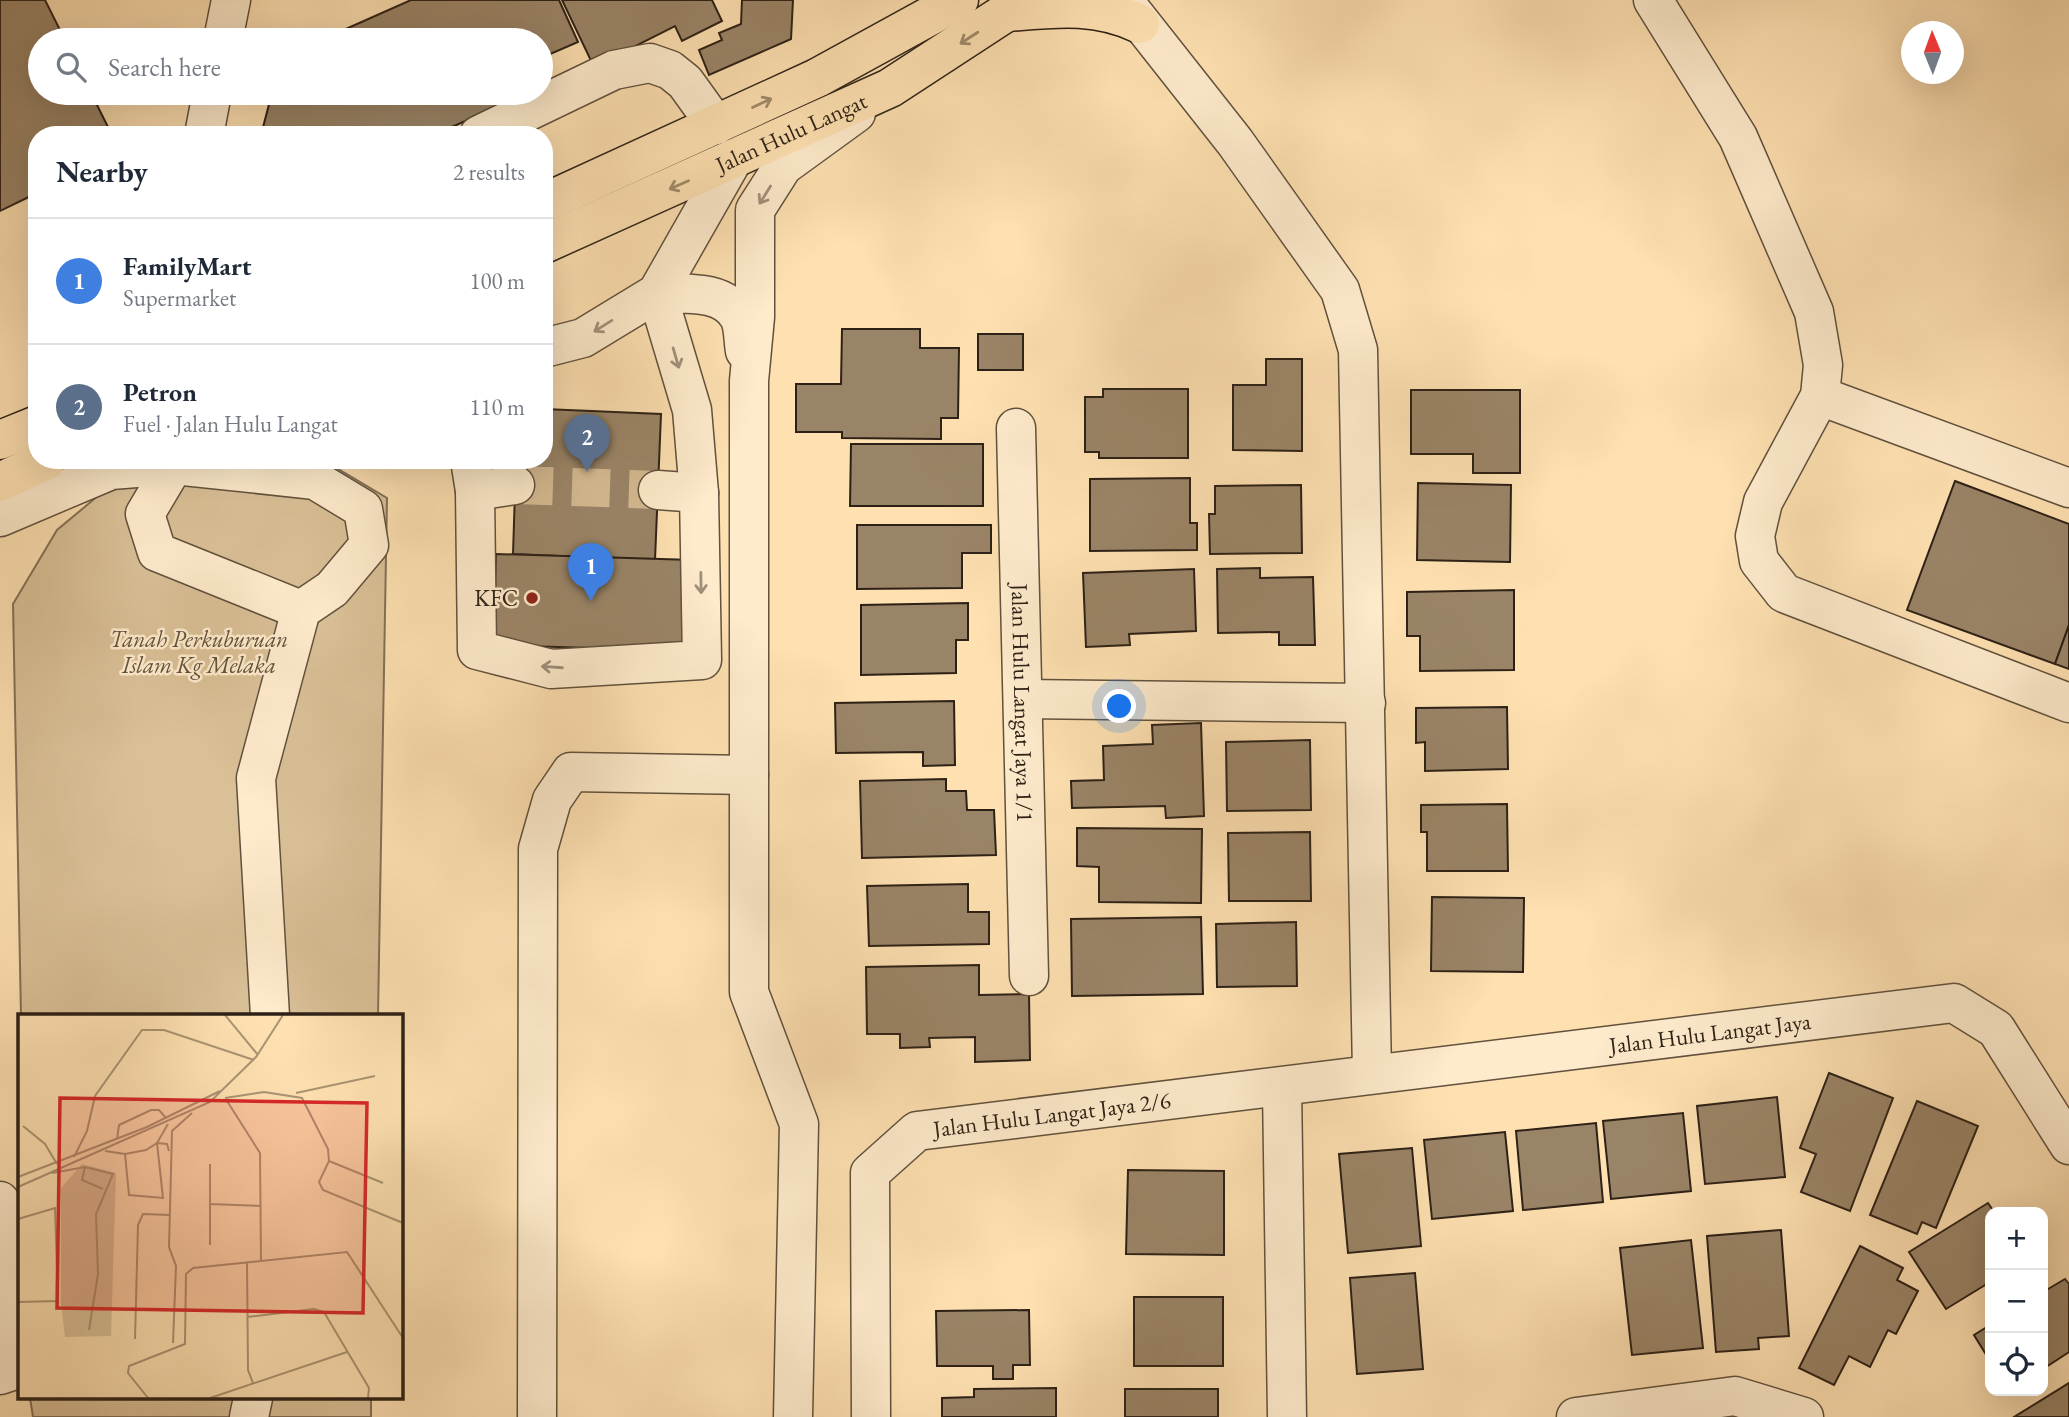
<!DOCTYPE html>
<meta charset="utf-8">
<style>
:root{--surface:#fff;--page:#f2f2f3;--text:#1f2937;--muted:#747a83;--line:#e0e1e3;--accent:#ea580c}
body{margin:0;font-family:"EB Garamond",serif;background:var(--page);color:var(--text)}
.controls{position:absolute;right:21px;bottom:21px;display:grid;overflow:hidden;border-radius:14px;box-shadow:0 7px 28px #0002}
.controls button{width:63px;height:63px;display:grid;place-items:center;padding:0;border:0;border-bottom:2px solid var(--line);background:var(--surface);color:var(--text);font:35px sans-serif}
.compass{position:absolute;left:1901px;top:21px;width:63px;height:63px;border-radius:50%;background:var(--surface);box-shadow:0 7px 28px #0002;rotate:359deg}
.you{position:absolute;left:1120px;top:707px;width:24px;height:24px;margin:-18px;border:5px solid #fff;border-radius:50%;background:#1a73e8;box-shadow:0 0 0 10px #1a73e833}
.badge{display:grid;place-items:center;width:46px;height:46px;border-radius:50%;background:var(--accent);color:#fff;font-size:23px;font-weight:700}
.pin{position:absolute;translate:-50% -58px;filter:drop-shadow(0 2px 4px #0008)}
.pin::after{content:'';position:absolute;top:37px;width:24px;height:21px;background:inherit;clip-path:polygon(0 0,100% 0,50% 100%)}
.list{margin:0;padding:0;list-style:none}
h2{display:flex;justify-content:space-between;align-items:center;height:91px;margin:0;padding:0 28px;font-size:30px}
h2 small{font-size:23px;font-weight:400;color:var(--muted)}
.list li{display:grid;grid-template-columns:46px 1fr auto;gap:21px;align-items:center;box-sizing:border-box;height:126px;padding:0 28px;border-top:2px solid var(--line)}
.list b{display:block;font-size:26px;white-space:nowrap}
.list p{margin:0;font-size:23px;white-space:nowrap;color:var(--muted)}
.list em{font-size:23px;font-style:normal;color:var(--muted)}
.icon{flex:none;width:38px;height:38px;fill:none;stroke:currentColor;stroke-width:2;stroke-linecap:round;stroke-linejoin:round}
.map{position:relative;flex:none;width:2069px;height:1417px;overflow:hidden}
.search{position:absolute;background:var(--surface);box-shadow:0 7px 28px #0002;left:28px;top:28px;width:525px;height:77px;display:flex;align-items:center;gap:18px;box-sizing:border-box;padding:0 24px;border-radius:38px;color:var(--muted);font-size:26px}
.panel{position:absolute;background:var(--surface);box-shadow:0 7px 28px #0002;left:28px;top:126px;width:525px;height:343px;border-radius:28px}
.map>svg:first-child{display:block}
.green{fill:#dac097;stroke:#847056;stroke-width:2}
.building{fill:#9a8467;stroke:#2d2116;stroke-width:2}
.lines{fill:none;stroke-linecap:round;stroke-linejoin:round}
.minor-tunnel{stroke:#d4ba92;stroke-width:38;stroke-dasharray:38 19;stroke-linecap:butt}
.minor-casing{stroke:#61513d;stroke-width:41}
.major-casing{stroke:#2d2116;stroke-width:41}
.minor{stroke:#feebcc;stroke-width:38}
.major{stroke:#fee0b1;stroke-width:38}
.oneway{stroke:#a08a6b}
.oneway2{stroke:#a0907a}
.poi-dot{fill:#8f2418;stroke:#feebcc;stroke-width:2.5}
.labels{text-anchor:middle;stroke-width:5;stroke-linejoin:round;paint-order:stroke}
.street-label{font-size:23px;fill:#2d2116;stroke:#feebcc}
.poi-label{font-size:23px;fill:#2d2116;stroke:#feebcc;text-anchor:end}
.park-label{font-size:23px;font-style:italic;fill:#61513d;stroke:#feebcc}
.inset-road{fill:none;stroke:#aa9473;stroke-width:2}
.view{fill:#d62828;fill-opacity:0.15;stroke:#d62828;stroke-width:3.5}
.inset-edge{fill:none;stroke:#2d2116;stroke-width:3.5}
</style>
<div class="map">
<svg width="2069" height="1417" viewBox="0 0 2069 1417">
<rect width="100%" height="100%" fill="#fee0b1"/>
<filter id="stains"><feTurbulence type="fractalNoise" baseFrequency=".00286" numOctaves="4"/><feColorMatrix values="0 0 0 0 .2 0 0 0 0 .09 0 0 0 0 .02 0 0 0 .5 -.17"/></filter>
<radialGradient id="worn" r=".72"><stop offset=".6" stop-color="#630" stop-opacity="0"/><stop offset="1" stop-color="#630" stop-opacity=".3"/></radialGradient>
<g class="green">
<polygon points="141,460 323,460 387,498 378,1016 21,1016 13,604 57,530"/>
<polygon points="30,1398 371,1398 371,1417 33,1417"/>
</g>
<g class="building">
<polygon points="0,0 45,0 65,40 40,40 40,93 91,93 112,135 37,135 37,193 0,211"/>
<polygon points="411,0 559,0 578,42 541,58 541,40 321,40"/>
<polygon points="562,0 712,0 722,21 682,41 675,26 594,67"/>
<polygon points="742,0 793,0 791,39 709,75 699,50 722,40 719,33 741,24"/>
<polygon points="272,93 528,93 434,135 261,135"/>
<polygon points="842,329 920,329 920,348 959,348 958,418 941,418 941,439 842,438 842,432 796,432 796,384 841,384"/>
<rect x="978" y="334" width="45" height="36"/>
<polygon points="1266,359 1302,359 1302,451 1233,450 1233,385 1266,385"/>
<polygon points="1103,389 1188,389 1188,458 1099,458 1099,452 1085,452 1085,397 1103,397"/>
<polygon points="1411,390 1520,390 1520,473 1473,473 1473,454 1411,454"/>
<polygon points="544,409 661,414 655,560 513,554 516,460 544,460"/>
<polygon points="851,444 983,444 983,506 850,506"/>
<polygon points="1190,478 1190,523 1197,523 1197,550 1090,551 1090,479"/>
<polygon points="1955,481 2069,524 2069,625 2055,664 1907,610"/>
<polygon points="1418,483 1511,485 1510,562 1417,560"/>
<polygon points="1301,485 1302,553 1210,554 1209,514 1215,514 1215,486"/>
<polygon points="857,525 991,525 991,553 962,553 962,588 857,589"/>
<polygon points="496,554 692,560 690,651 493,645"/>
<polygon points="1260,568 1260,578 1313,577 1315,645 1279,645 1279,632 1218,633 1217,569"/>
<polygon points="1194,569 1196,631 1129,634 1130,645 1086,647 1083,573"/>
<polygon points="1514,590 1514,670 1420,671 1420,636 1407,636 1407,592"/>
<polygon points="968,603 968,640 956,640 956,673 861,675 861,605"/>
<polygon points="2069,625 2069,669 2055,664"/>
<polygon points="954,701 955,765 923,766 923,752 836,753 835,703"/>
<polygon points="1507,707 1508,769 1425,771 1425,742 1416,743 1416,708"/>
<polygon points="1201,723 1204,816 1166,818 1165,806 1072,808 1071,781 1104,780 1103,746 1153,744 1152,725"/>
<polygon points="1310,740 1311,810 1227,811 1226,742"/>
<polygon points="946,779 946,791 966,791 967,810 994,810 996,855 862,858 860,781"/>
<polygon points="1507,804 1508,871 1427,871 1427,832 1421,832 1421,805"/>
<polygon points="1077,828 1202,829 1201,903 1099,902 1099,867 1077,866"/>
<polygon points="1310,832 1311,901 1229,901 1228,833"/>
<polygon points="968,884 968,912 989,912 989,944 869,946 867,886"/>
<polygon points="1432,897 1524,898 1523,972 1431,971"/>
<polygon points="1201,917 1203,994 1072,996 1071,919"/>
<polygon points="1296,922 1297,986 1217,987 1216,924"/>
<polygon points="979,965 979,995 1029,994 1030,1060 975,1062 975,1037 929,1038 930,1047 900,1048 900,1034 867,1034 866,967"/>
<polygon points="1829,1073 1893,1098 1850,1211 1801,1192 1816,1154 1800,1148"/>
<polygon points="1777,1097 1785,1177 1705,1184 1697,1106"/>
<polygon points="1917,1101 1978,1126 1936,1228 1922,1222 1917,1234 1870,1215"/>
<polygon points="1683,1113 1691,1191 1611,1199 1603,1121"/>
<polygon points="1596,1123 1603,1202 1523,1210 1516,1131"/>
<polygon points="1505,1132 1513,1211 1432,1219 1424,1140"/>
<polygon points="1412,1148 1421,1246 1348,1253 1339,1154"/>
<polygon points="1128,1170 1224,1171 1224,1255 1126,1254"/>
<polygon points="1988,1203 1994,1212 1990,1212 1990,1282 1946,1309 1909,1252"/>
<polygon points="1781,1230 1789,1336 1758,1338 1759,1349 1716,1352 1707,1236"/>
<polygon points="1691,1240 1703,1348 1632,1355 1620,1248"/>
<polygon points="1860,1246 1903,1268 1897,1280 1918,1291 1896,1334 1888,1330 1870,1367 1849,1356 1834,1385 1799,1368"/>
<polygon points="1415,1273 1423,1369 1357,1374 1350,1278"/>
<polygon points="2065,1279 2069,1284 2069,1352 2043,1369 2043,1292"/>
<rect x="1134" y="1297" width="89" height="69"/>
<polygon points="1029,1310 1030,1365 1013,1365 1013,1379 993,1379 993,1366 937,1366 936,1311"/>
<polygon points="1990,1325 1990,1361 1974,1335"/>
<polygon points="2069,1383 2069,1417 2014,1417"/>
<polygon points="1056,1388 1056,1417 942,1417 942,1398 974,1397 974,1389"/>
<rect x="1125" y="1389" width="93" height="28"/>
</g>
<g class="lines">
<polyline class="minor-tunnel" points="515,485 658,490"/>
<defs>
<g id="minor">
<polyline points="1123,0 1235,142 1340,290 1358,350 1372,1073"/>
<polyline points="1653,0 1738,137 1814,312 1823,365 1820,396 1763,502 1755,536 1759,561 1784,593 2069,703"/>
<polyline points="223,40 231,0"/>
<polyline points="204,135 212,93"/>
<polyline points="479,135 614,70 650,63 670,70 685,82 716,125"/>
<polyline points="544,348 583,338 657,293 732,161"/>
<polyline points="1820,396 2069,488"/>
<path id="s1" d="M1016,428L1029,976"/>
<path d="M470,460L475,491L477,650L551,669L702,660L699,493L692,410L657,293C685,294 724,289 739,317C744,326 743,341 745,351"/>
<polyline points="174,465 145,514 157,552 301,610"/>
<polyline points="658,490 699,493"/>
<polyline points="475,491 515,485"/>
<polyline points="0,517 111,470 174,465 315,480 363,509 369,545 332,589 301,610 256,778 270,1016"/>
<polyline points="1023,699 1366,703"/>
<polyline points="1282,1088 1287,1417"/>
<polyline points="0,1201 9,1372 0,1375"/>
<polyline points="249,1417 253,1398"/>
<polyline points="537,1417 538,849 552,800 571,772 749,775"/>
<polyline points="793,1417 799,1124 749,992 749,381 755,317 755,210 783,166 856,113"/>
<path id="s2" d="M871,1417L870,1173L917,1131L1954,1003L1996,1029L2069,1145"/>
<polyline points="1576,1417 1735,1396 1804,1417"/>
</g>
<g id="major">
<path d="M1009,12C1056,8 1096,3 1140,24"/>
<polyline points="544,203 817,78 959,0"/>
<path id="s3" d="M544,244L890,88L1025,0"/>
<polyline points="0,440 37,425"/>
<polyline points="0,482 47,460"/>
</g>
</defs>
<use href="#minor" class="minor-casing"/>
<use href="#major" class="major-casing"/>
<use href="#minor" class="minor"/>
<use href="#major" class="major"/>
</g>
<defs><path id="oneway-shaft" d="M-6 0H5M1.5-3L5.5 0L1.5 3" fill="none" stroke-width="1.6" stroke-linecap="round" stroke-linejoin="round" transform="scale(1.75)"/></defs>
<g class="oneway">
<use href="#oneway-shaft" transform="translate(969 38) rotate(147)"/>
<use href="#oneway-shaft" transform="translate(762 103) rotate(-25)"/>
<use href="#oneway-shaft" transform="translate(679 185) rotate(156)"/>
</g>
<g class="oneway2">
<use href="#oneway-shaft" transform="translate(765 195) rotate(122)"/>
<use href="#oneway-shaft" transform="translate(603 326) rotate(148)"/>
<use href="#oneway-shaft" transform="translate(676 358) rotate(74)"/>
<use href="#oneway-shaft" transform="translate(701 583) rotate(89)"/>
<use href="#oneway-shaft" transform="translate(552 667) rotate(-176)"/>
</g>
<circle class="poi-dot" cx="532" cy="598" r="7"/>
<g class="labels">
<g class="street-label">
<text dy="8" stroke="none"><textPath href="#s3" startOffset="271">Jalan Hulu Langat</textPath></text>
<text dy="8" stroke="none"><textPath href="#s1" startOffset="275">Jalan Hulu Langat Jaya 1/1</textPath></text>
<text dy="8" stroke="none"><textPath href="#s2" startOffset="1106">Jalan Hulu Langat Jaya</textPath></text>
<text dy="8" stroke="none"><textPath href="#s2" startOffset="443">Jalan Hulu Langat Jaya 2/6</textPath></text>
</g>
<g class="poi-label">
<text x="518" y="606">KFC</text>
</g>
<g class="park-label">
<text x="199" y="647">Tanah Perkuburuan<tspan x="199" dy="26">Islam Kg Melaka</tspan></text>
</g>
</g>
<g transform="translate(18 1014)">
<rect width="385" height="385" fill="#fee0b1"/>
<path d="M64,150L98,159L93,322L47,323L43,289V174Z" fill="#dac097"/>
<path class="inset-road" d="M207,1L240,41M278,79L357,62M207,84L246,78L284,84L310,135L311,147L301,168L305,176L385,209M209,87L242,139L243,247M5,112L27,130L39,150M99,125L101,111L133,96H141L148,104M87,137L107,140L128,136L139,129L150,110M107,140L111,181L145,184L139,129L149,130L151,137M56,143L69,117L77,82L124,16H146L236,46M311,147L365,169M192,150V231M67,153L64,166L85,175M34,159L67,153L95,160L78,200L80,260L71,316M0,163L129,113L202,77M0,173L192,88L238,43L265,1M192,190L243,192M0,205L37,194L40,287L0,288M229,248L230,356L235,369M229,303L296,295L306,298L351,374L350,384M117,325L120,211L125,200L151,201M155,329L158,252L151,233L154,117L174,99M130,384L110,359L111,352L167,330L168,260L175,254L329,238L385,324M192,384L329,338"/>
<path class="view" d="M42,84L349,89L345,299L39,294Z"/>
<rect width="385" height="385" class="inset-edge"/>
</g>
<rect width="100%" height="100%" filter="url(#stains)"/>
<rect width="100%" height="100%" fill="url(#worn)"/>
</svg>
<div class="controls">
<button>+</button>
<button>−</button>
<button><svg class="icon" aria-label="locate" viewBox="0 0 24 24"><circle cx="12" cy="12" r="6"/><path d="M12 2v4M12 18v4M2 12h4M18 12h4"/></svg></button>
</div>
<svg class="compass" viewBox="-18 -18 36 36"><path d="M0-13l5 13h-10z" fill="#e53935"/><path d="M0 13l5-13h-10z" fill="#747a83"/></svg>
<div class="you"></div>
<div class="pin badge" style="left:591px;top:601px;background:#3f7fe0">1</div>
<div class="pin badge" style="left:587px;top:472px;background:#5c6f8a">2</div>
<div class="search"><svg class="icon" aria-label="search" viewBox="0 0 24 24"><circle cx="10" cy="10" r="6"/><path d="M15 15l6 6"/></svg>Search here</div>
<section class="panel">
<h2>Nearby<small>2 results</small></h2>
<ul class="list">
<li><span class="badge" style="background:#3f7fe0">1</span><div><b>FamilyMart</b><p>Supermarket</p></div><em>100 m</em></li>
<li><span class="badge" style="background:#5c6f8a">2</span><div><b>Petron</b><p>Fuel · Jalan Hulu Langat</p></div><em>110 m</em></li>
</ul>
</section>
</div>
